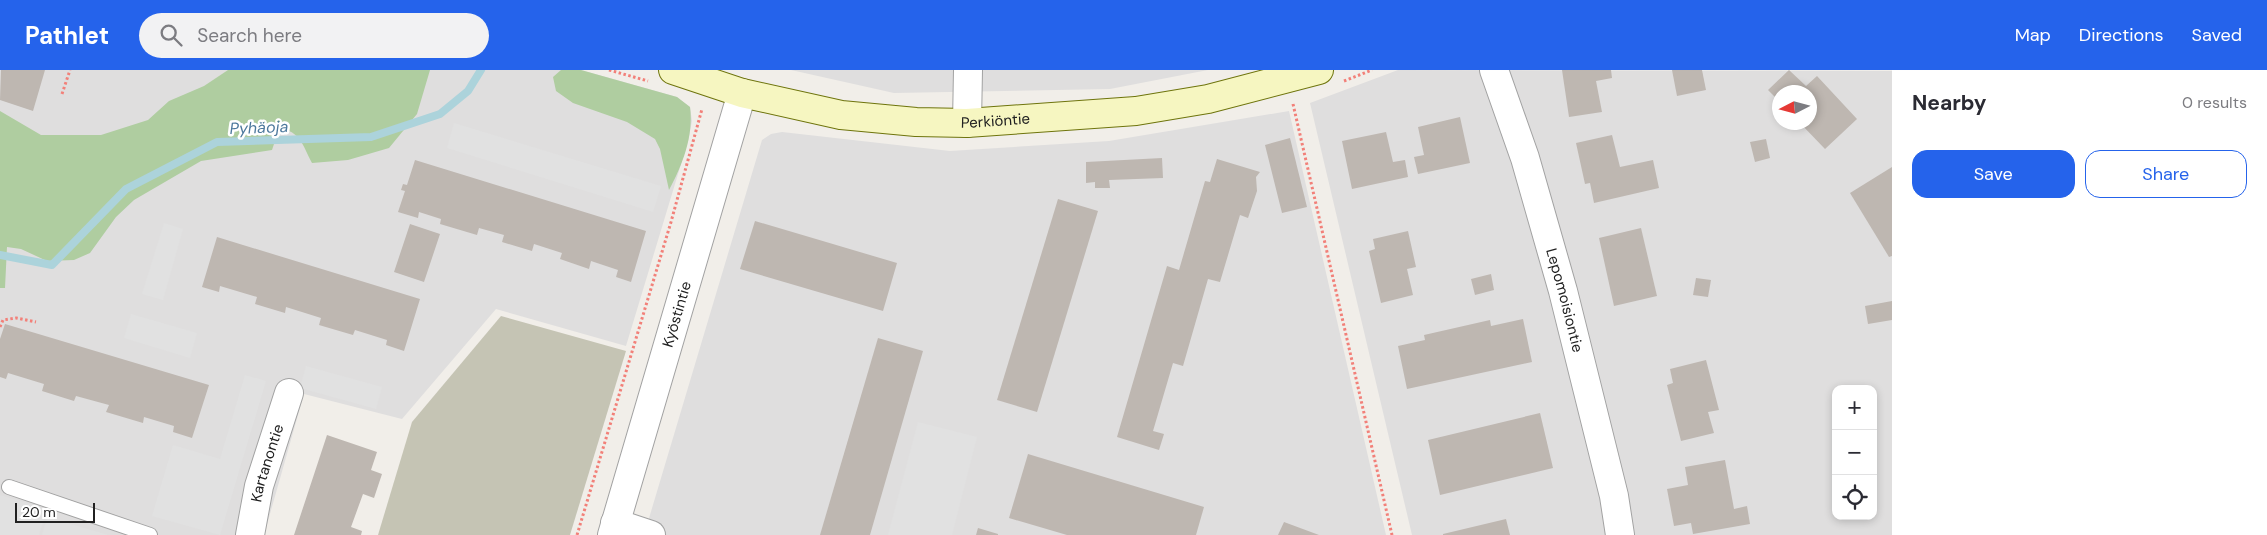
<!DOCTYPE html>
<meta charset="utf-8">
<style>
:root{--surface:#fff;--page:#f2f2f3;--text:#2b2b33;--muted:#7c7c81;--line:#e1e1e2;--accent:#2563eb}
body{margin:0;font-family:"DM Sans",sans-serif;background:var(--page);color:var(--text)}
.controls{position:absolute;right:15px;bottom:15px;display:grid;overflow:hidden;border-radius:10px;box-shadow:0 2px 8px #0003}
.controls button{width:45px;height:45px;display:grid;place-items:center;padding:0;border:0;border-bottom:1px solid var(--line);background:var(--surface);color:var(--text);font:25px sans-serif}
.compass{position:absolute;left:1772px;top:15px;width:45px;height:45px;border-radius:50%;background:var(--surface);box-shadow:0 2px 8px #0003;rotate:264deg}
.scale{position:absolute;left:15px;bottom:12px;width:80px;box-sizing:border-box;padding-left:5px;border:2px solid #212121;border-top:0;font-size:14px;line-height:18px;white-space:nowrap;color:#212121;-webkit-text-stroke:4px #fff;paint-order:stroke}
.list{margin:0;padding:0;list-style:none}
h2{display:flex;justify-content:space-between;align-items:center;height:65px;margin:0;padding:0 20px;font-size:21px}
h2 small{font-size:16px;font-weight:400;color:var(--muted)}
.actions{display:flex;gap:10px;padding:15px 20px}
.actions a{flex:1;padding:11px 0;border:1px solid var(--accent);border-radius:15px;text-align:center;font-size:18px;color:var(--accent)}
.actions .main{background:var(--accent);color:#fff}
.icon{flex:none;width:28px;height:28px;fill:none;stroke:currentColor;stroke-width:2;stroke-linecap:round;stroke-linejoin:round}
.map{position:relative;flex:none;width:1892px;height:465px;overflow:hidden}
header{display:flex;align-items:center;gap:30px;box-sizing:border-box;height:70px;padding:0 25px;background:var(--accent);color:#fff}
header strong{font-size:24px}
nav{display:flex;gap:28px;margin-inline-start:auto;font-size:18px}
.search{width:350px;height:45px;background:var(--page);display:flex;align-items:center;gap:12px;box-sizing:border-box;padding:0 18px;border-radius:28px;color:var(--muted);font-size:19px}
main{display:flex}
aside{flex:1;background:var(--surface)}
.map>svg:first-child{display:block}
.residential{fill:#dfdede;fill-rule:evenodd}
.construction{fill:#c5c4b4}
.forest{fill:#afcda0}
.parking{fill:#e1e1e1}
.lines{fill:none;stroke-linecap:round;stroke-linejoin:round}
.stream{stroke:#acd3db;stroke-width:8}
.building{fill:#beb7b1}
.lane-casing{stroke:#a2a2a2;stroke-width:16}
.street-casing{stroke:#a2a2a2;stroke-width:30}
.secondary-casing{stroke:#6e740c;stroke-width:30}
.path{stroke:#f28079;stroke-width:3;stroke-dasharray:2.5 2.5;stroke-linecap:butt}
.lane{stroke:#fff;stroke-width:14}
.street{stroke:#fff;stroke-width:28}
.secondary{stroke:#f6f6c1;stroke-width:28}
.labels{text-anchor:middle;stroke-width:5;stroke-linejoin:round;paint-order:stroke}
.street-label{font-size:15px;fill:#212121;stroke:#fff}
.water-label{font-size:16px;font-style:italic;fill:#4c789c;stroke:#fff}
</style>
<header>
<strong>Pathlet</strong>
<div class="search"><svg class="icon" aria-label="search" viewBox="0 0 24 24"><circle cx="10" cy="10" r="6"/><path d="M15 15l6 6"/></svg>Search here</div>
<nav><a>Map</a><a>Directions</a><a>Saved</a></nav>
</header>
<main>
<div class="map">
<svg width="1892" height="465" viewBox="0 0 1892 465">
<rect width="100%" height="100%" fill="#f1eee9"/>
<g class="residential">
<polygon points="0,0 581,0 677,27 690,37 692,51 688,71 626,276 496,239 402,349 304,324 264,465 0,465"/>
<polygon points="791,0 1208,0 1110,19 894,23"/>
<path d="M1398,0L1892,1V465H1412L1310,33ZM1780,22H1810V52H1780ZM1836,319H1873V446H1836Z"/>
<polygon points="1289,41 1386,465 644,465 762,70 771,64 782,62 950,81 1109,71"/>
</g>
<polygon class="construction" points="501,246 626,281 570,465 378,465 412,352"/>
<g class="forest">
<path d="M228,0H430L417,44L389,78L348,90L312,93C303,76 300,60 279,59L272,80L201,91L134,130L116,147L90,183L74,190L47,191L21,179L7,177L5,218H0V41L41,65H101L148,50L169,31L204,16Z"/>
<path d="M561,0H581L677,27L690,37C694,66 682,96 669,120L660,79L655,69L627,52L573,33L556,21L553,7Z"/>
</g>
<g class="parking">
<polygon points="454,53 661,116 653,142 447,78"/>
<polygon points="164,153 183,159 163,230 142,224"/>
<polygon points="131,244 197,263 190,288 124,268"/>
<polygon points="306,296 382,317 376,339 300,318"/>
<polygon points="245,305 266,311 220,465 152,446 173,375 220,389"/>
<polygon points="918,352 977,367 952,465 888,465"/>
<polygon points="0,425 47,439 39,465 0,465"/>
<polygon points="47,447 108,465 42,465"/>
</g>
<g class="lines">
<polyline class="stream" points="0,185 52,195 126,119 217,72 371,67 440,44 468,21 481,0"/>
</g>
<g class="building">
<polygon points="1,0 45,0 33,41 0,30"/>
<polygon points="1562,0 1611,0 1612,8 1596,11 1602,42 1569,47"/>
<polygon points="1672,0 1702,0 1706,20 1677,26"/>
<polygon points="1789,0 1806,16 1817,6 1857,49 1825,79 1799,52 1810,52 1810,22 1780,22 1780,32 1768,20"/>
<polygon points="1460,47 1470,93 1418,104 1414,87 1424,85 1418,57"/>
<polygon points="1386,62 1393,92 1405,90 1408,107 1352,119 1342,71"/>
<polygon points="1612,65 1620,97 1653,90 1659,118 1594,133 1590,113 1585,114 1576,73"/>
<polygon points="1290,68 1307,137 1282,143 1265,75"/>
<polygon points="1766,69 1770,88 1755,92 1750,72"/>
<polygon points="1162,88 1163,108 1109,110 1110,118 1095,118 1095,112 1086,113 1086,92"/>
<polygon points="1217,89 1260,102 1256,107 1257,121 1248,148 1240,145 1220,212 1208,209 1183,296 1173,293 1153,361 1164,364 1159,380 1117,367 1167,196 1179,200 1205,111 1210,112"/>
<polygon points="415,90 646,161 631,212 616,207 618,200 591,191 589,199 560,189 562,183 534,174 532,181 502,172 504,165 479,158 477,165 440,154 441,149 419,142 418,148 398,142 405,121 401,120 403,114 407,115"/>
<polygon points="1892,97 1892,186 1889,187 1850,123"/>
<polygon points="1058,129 1098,141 1037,342 997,330"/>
<polygon points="755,151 897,193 883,241 740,199"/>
<polygon points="410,154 440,164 424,212 394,202"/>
<polygon points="1641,158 1657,226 1614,236 1599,168"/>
<polygon points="1408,161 1416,197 1407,199 1413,225 1381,233 1369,181 1375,179 1373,169"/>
<polygon points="217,167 420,229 404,281 386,275 387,270 355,260 353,265 319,255 321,248 286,237 285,243 255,234 257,227 220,216 219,222 202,217"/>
<polygon points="1491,204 1494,220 1475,225 1471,209"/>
<polygon points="1696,208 1711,210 1708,227 1693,225"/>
<polygon points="1892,231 1892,250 1868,254 1865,236"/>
<polygon points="1523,249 1532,292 1407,319 1398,276 1425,270 1424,265 1490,250 1491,256"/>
<polygon points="5,254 209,315 192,368 173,362 174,356 144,347 143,353 106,342 109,335 76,326 74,331 42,321 44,314 8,303 6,309 0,307 0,269"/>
<polygon points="878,268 923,281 870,465 820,465"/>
<polygon points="1706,290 1719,340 1708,342 1714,363 1681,371 1667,315 1673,313 1670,299"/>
<polygon points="1540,343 1553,398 1440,425 1428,370"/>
<polygon points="327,365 377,382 371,400 382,404 374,428 363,424 351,457 362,461 361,465 294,465"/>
<polygon points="1028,384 1204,437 1196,465 1067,465 1009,448"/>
<polygon points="1725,390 1734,439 1747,436 1750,454 1693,464 1691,453 1674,456 1667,419 1688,415 1685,397"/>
<polygon points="1506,449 1510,465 1443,465 1443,464"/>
<polygon points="1284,452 1319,465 1278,465"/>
<polygon points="978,458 998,464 998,465 976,465"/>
</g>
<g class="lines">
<defs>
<polyline id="lane" points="9,417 150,465"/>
<g id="street">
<path id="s1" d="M1494,0L1525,88L1563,221L1614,426L1620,465"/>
<polyline points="967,53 968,0"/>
<polyline points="615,453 651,465"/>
<path id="s2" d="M250,465L259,416L289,323"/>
<path id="s3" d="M612,465L742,23"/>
</g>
<g id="secondary">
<path id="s4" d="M673,0L742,23L841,45L916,52L967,53L1136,41L1208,29L1319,0"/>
</g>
</defs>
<use href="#lane" class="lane-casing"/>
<use href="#street" class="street-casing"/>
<use href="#secondary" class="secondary-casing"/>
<g class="path">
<polyline points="609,0 648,11"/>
<polyline points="1344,11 1372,0"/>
<polyline points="62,24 70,0"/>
<polyline points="1293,34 1392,465"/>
<polyline points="0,257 3,250 16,248 36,252"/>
<polyline points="577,465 671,152 702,39"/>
</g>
<use href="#lane" class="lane"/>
<use href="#street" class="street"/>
<use href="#secondary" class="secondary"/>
</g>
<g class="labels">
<g class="street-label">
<text dy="5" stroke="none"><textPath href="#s4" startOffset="329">Perkiöntie</textPath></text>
<text dy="5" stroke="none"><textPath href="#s1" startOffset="241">Lepomoisiontie</textPath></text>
<text dy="5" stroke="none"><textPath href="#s3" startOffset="230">Kyöstintie</textPath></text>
<text dy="5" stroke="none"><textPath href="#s2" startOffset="74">Kartanontie</textPath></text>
</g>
<g class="water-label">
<text transform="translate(259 57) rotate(-2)" y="6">Pyhäoja</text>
</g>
</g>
</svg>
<div class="controls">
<button>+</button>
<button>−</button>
<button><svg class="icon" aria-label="locate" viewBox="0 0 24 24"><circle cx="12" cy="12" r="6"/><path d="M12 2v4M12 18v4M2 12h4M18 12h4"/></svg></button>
</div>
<svg class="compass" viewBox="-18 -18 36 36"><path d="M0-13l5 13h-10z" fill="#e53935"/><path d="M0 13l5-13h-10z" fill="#7c7c81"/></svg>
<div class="scale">20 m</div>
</div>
<aside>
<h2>Nearby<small>0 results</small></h2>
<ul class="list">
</ul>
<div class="actions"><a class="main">Save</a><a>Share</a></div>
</aside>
</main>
